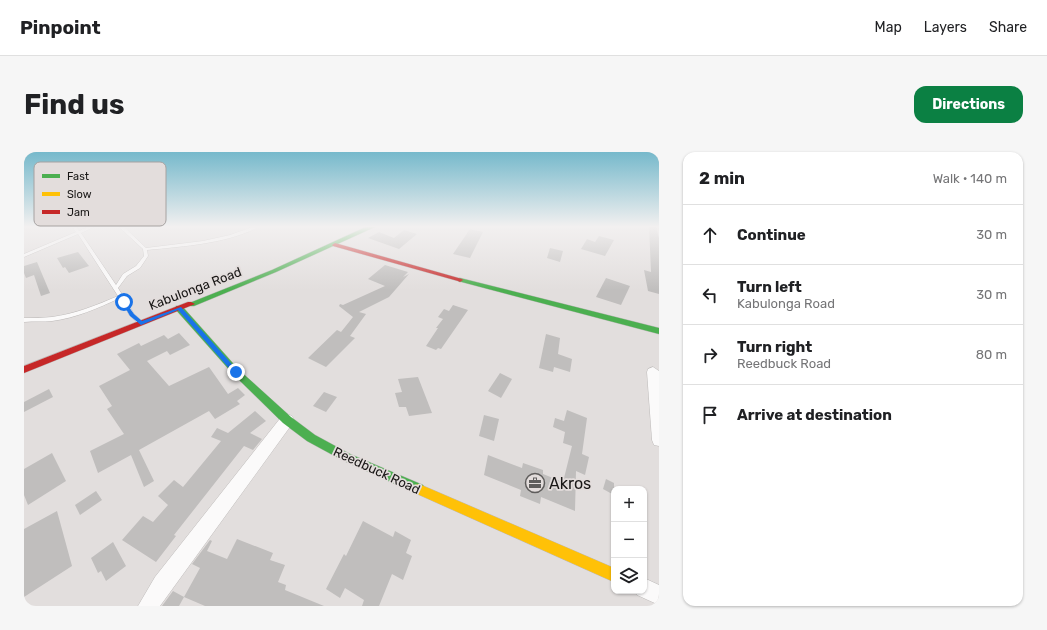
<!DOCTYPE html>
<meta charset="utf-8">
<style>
:root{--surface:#fff;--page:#f6f6f6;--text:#202124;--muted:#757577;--line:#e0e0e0;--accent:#0b8043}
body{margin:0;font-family:Rubik,sans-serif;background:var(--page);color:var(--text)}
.controls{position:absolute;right:12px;bottom:12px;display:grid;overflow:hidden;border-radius:8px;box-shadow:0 1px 3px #0004}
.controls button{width:36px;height:36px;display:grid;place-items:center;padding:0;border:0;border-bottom:1px solid var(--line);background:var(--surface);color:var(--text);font:20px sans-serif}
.stop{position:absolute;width:12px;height:12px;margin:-9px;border:3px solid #1a73e8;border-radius:50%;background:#fff}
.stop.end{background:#1a73e8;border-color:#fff;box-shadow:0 1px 4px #0008}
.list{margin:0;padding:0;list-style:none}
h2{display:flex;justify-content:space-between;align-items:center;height:52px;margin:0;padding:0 16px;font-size:17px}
h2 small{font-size:13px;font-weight:400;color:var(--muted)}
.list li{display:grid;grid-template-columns:26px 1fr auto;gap:12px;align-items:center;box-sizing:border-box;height:60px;padding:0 16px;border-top:1px solid var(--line)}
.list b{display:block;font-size:15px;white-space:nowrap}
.list p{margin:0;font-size:13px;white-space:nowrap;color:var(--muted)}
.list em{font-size:13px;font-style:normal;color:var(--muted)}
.icon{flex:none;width:22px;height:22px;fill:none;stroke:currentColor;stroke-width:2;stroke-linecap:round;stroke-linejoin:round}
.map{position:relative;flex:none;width:635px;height:454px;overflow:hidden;border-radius:12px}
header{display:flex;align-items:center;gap:24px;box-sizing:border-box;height:56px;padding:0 20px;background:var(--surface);border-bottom:1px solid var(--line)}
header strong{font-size:19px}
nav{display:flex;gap:22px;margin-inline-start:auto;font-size:14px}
.intro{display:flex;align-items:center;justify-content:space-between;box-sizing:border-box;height:96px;padding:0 24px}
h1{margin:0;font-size:28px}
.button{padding:10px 18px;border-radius:12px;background:var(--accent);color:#fff;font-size:14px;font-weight:700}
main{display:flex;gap:24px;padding:0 24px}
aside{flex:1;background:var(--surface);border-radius:12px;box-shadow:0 1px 3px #0004}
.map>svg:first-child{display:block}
.building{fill:#c0bebd}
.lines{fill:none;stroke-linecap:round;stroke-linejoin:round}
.lane-casing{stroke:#bdbab9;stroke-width:1}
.street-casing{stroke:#bdbab9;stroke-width:1}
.fast-casing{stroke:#bdbab9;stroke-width:1}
.slow-casing{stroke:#bdbab9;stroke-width:1}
.jam-casing{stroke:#bdbab9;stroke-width:1}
.lane{fill:#fbfafa;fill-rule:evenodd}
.street{fill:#fbfafa;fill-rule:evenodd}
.fast{fill:#4caf50;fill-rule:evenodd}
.slow{fill:#ffc107;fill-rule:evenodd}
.jam{fill:#c62828;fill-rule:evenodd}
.route{fill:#1a73e8}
.labels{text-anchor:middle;stroke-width:3.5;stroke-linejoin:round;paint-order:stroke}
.street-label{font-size:13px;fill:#191716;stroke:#e3dddc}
.near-poi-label{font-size:16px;fill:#191716;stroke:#e3dddc;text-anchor:start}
.key{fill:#e3dddc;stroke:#a6a2a1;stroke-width:1}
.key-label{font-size:11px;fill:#191716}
</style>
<header>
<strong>Pinpoint</strong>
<nav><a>Map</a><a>Layers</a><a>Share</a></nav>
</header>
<div class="intro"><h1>Find us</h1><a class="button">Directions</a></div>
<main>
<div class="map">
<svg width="635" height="454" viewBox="0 0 635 454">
<rect width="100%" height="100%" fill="#e2dedd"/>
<g class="building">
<polygon points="625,74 632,74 635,86 635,142 624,139 620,118 627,120"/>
<polygon points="446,77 459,80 446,106 429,102"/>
<polygon points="380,78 393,82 375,97 344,86 355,80 370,86"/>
<polygon points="575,84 590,88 581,104 557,97 563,87 571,90"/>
<polygon points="526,96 539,99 536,110 523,106"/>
<polygon points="54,100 65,114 45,121 41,115 39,116 33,106"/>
<polygon points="13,110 26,141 17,144 10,123 2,126 0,121 0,114"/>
<polygon points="361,113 384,120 379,125 385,122 365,145 335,160 342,162 326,184 331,186 302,215 284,206 313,178 317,180 329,165 315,154 316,152 319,153 361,134 344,127"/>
<polygon points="582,126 606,134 597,153 572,145"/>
<polygon points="429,153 444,158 417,197 414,196 412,198 402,194 414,176 412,176 419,167 414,165 420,157 425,159"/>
<polygon points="155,181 166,193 146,203 143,199 123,209 145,234 185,215 204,242 214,236 221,243 213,249 216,252 191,267 185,259 115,298 130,329 120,335 107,303 74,321 66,299 100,282 83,257 88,254 75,234 106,218 93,202 115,191 117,194 140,183 144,187"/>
<polygon points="522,182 536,186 534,202 548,207 546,220 530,215 529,220 515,216"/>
<polygon points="476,221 488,227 477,246 464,239"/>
<polygon points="394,225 408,261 385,264 382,255 375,255 371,241 378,240 374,227"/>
<polygon points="25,237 29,245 0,260 0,250"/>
<polygon points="300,240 313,245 302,260 289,254"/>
<polygon points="543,258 563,266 558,302 565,305 561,323 552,319 551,359 517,345 516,352 496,344 497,338 460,323 464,303 498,316 499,311 519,318 519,322 539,330 548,294 539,291 541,280 529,275 531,266 540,269"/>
<polygon points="231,259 242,269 226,281 238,287 229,298 220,294 150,383 152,384 132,410 98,388 119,364 129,370 144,353 134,344 150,328 159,335 197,289 187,285 193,276 204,281"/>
<polygon points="460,263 475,267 470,289 455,284"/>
<polygon points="28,301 42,329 4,353 0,343 0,317"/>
<polygon points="582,327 590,331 590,343 579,337"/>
<polygon points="72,339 78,348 56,363 51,353"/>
<polygon points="33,359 48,414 0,445 0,377"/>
<polygon points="339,369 369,385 371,379 387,388 382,401 388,404 379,428 368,422 355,454 338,454 340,448 321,436 316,446 302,437 320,402 322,404"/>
<polygon points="213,387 249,401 246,408 261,413 254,430 262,433 261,438 300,454 181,454 160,445 176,416 168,412 186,388 188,389 183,399 203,407"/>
<polygon points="89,390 102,414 82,429 77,419 74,421 67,406"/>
<polygon points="149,439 160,445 155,454 138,454"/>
</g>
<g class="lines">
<defs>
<path id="lane" d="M48,74H52L55,79L66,74H72L57,81L92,133L99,122L112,114L120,104L119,97L94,74H99L122,96L179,89L206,83L231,74H237C202,92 161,94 123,98L124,104L116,116L103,124L94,136L110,162L119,170L120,171L119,172H115L106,164L96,146C74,156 52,166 28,169C19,170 9,169 0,170V166C9,166 19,166 28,165C51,162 73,153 94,144L54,82L0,105V102L52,80Z"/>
<g id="street">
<polygon points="629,215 635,219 635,294 630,293 628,288 623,220 624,217"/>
<polygon points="263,262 268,264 270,268 268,272 136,454 114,454 131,425 258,264"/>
<polygon points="620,426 635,433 635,453 613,443 611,439 620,439"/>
</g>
<g id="fast">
<polygon points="344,74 353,74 252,120 170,154 167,154 163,152 248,118"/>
<polygon points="436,126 635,176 635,182 434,129 434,127"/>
<polygon points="152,154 158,154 215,218 267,265 291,283 326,302 399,333 401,337 399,341 395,342 391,341 318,308 283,289 259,271 209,222 152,158"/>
</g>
<polygon id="slow" points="395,332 590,416 590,430 391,341 389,337 391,333"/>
<g id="jam">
<polygon points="311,91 438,127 439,128 436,130 434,129 309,94 308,93"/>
<polygon points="164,150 167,150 171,152 0,221 0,214"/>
</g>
</defs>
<use href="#lane" class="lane-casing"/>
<use href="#street" class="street-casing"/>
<use href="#fast" class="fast-casing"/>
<use href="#slow" class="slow-casing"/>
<use href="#jam" class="jam-casing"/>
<use href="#lane" class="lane"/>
<use href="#street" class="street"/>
<use href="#fast" class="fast"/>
<use href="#slow" class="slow"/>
<use href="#jam" class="jam"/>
</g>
<linearGradient id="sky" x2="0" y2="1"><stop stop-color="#76b9cb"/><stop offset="0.54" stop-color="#f2f0f0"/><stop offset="1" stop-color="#f2f0f0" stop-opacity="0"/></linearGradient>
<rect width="635" height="138" fill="url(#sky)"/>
<polygon class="route" points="100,148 110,162 118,169 157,155 214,219 214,222 210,222 154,158 117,173 106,164 98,150"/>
<defs>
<symbol id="office-ring" viewBox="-11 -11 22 22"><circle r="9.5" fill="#e3dddc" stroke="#5f5d5c" stroke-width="1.5"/><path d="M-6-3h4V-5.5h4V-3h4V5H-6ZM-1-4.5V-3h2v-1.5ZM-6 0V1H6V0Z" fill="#5f5d5c"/></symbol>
</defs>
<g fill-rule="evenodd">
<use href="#office-ring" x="500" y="320" width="22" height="22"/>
</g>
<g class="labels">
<g class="street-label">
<text transform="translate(171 136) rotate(-21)" y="5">Kabulonga Road</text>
<text transform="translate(353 318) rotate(25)" y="5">Reedbuck Road</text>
</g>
<g class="near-poi-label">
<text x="525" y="337">Akros</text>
</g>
</g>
<rect x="10" y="10" width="132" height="64" rx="6" class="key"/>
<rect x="18" y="22" width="18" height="4" fill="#4caf50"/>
<rect x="18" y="40" width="18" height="4" fill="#ffc107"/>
<rect x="18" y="58" width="18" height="4" fill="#c62828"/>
<g class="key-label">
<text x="43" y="28">Fast</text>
<text x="43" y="46">Slow</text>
<text x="43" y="64">Jam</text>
</g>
</svg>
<div class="controls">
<button>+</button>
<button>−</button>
<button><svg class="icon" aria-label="layers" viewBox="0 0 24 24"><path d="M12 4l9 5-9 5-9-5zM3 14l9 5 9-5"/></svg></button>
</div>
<div class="stop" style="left:100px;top:150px"></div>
<div class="stop end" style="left:212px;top:220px"></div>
</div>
<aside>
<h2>2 min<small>Walk · 140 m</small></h2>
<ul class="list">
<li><svg class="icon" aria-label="ahead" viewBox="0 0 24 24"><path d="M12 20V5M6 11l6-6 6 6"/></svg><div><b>Continue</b></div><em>30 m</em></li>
<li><svg class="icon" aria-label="left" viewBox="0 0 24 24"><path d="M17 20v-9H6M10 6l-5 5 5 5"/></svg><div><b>Turn left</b><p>Kabulonga Road</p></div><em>30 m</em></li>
<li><svg class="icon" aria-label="right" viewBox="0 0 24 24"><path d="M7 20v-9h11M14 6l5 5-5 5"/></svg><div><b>Turn right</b><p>Reedbuck Road</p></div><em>80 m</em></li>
<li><svg class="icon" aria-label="arrive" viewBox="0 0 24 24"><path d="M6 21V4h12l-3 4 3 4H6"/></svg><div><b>Arrive at destination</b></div></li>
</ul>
</aside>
</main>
